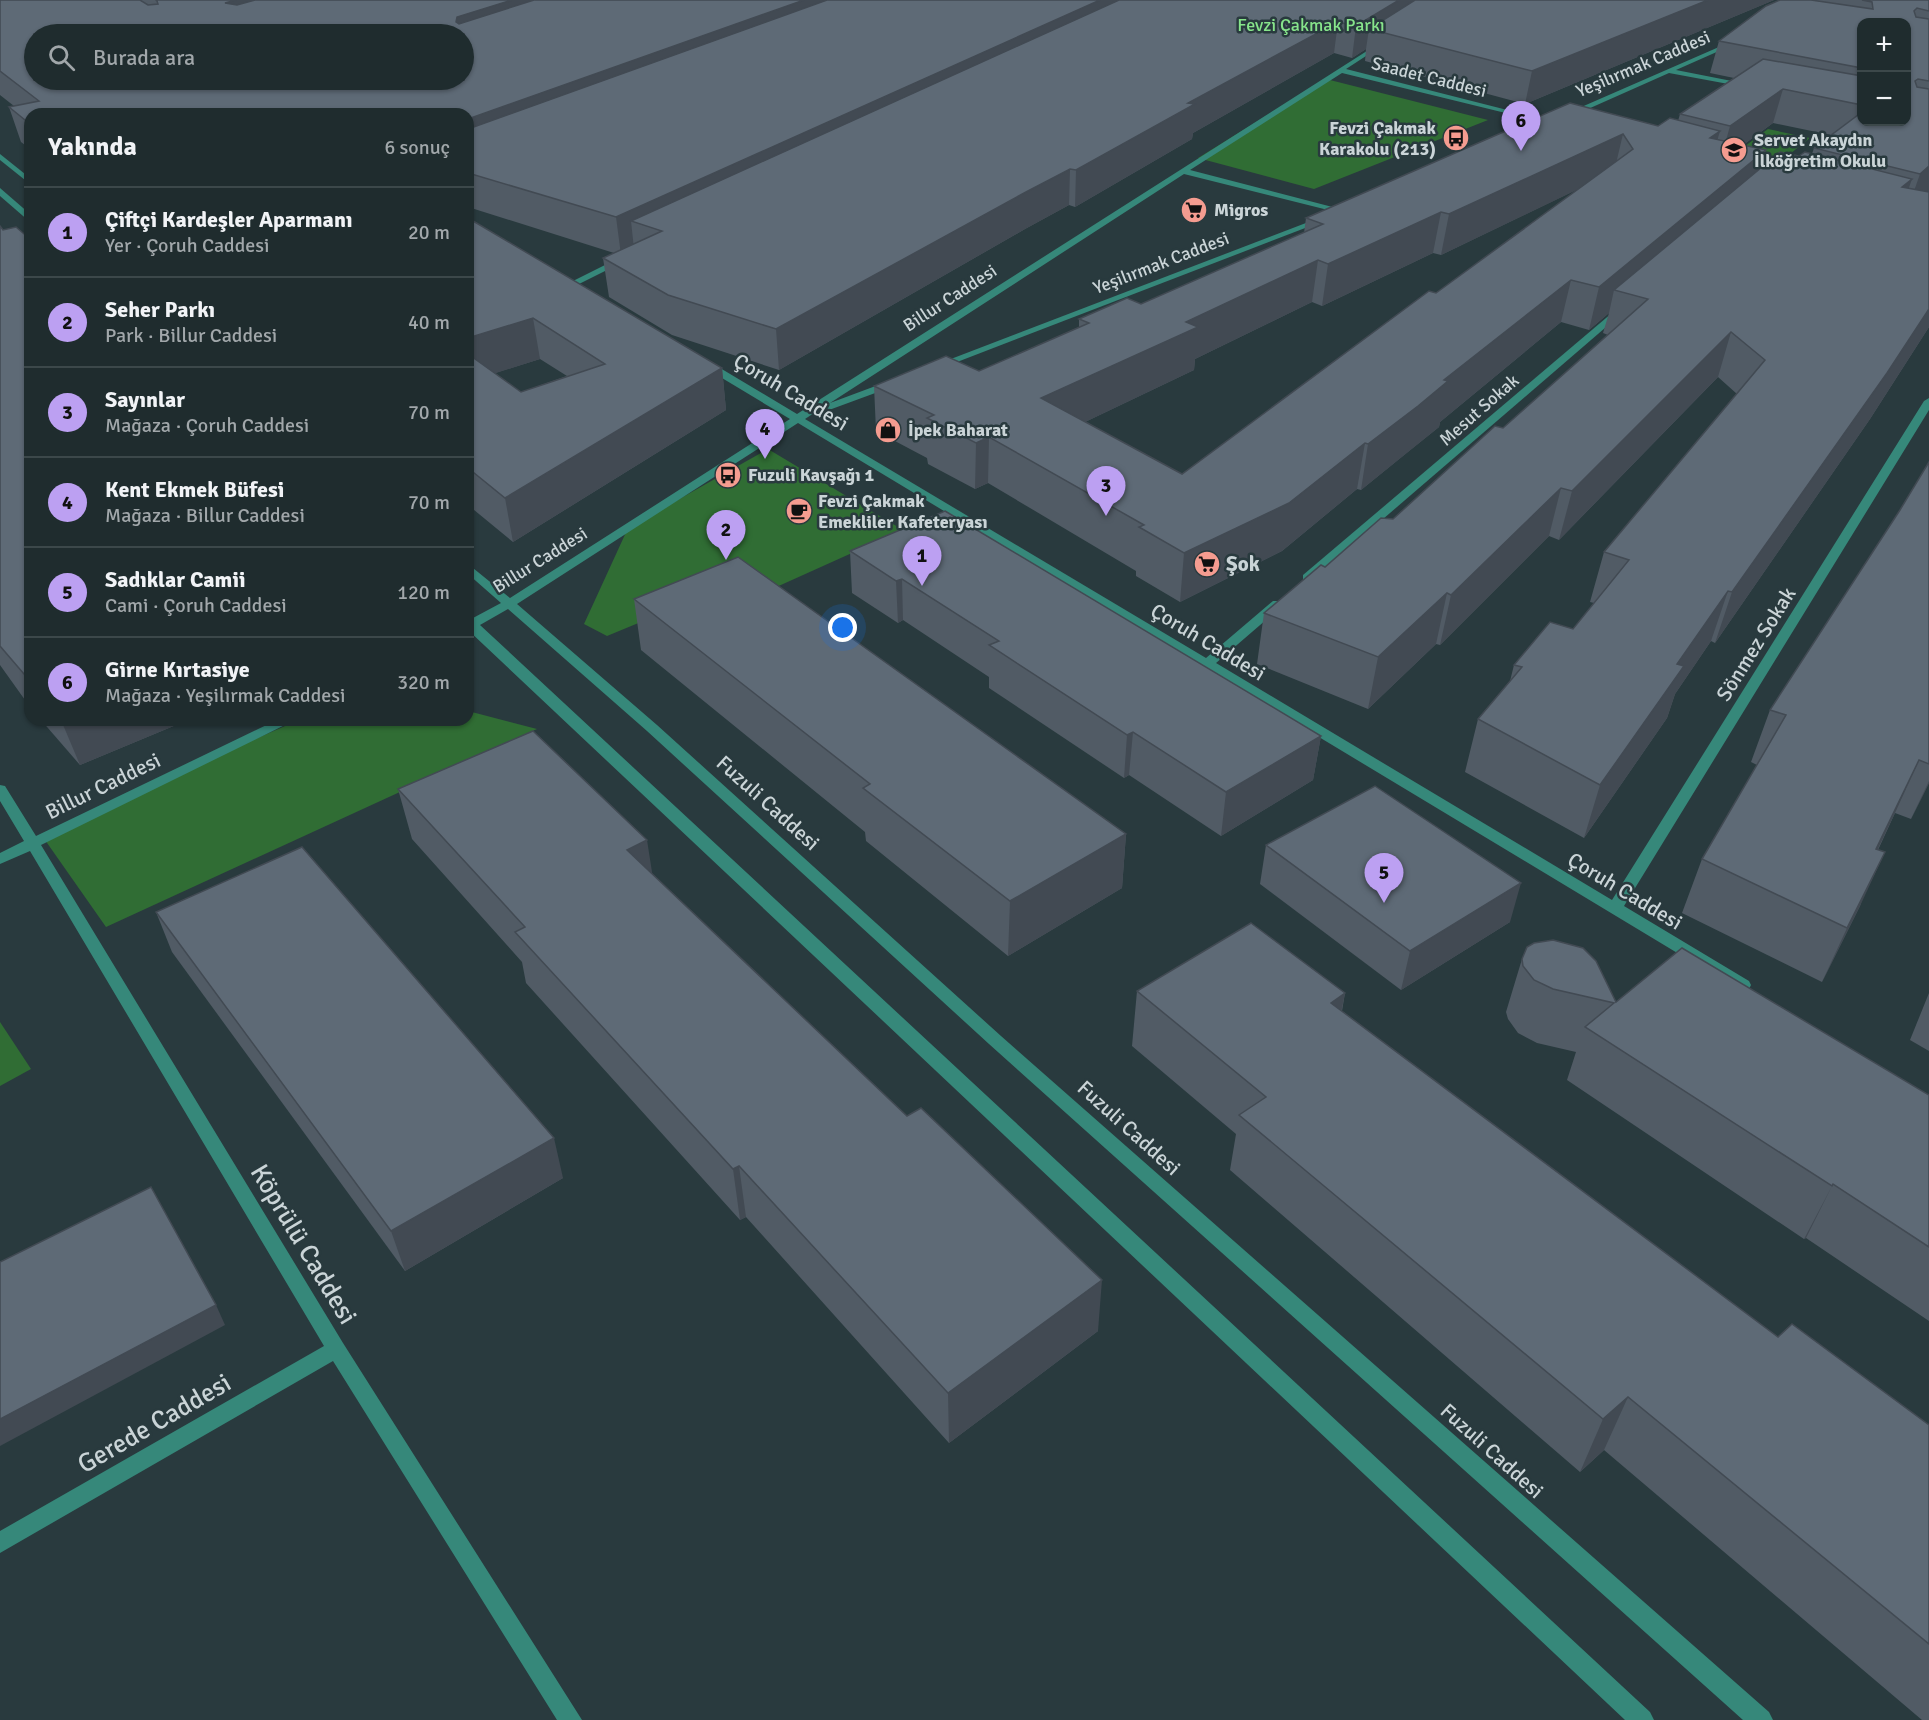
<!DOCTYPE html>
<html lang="tr">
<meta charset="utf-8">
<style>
:root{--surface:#1f2c2e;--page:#273436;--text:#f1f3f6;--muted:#a1a7aa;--line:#3c484a;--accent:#bca0f2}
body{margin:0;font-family:Signika,sans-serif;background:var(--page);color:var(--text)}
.controls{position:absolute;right:18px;top:18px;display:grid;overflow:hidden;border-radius:12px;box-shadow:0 2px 4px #0004}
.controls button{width:54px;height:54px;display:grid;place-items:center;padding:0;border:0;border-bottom:2px solid var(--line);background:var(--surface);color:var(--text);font:30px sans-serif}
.you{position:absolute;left:843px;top:628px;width:21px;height:21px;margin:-15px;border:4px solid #fff;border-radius:50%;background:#1a73e8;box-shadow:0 0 0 9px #1a73e833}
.badge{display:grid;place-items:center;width:39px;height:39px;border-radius:50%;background:var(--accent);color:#111;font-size:20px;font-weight:700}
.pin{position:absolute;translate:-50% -50px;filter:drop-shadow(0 2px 3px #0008)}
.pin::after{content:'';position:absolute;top:32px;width:21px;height:18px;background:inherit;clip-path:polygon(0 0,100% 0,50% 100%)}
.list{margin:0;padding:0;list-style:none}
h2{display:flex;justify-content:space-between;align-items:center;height:78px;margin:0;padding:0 24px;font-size:26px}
h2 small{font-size:20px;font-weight:400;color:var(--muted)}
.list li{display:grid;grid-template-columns:39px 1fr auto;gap:18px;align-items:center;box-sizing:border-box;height:90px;padding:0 24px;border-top:2px solid var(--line)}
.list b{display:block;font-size:22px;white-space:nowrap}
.list p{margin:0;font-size:20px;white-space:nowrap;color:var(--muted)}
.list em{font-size:20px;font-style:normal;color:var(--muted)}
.icon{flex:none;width:33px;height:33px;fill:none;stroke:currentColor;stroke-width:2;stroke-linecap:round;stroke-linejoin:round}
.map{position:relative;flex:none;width:1929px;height:1720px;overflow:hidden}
.search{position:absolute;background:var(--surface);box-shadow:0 2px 4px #0004;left:24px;top:24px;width:450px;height:66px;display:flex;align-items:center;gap:15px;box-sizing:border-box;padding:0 21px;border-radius:33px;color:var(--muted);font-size:22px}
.panel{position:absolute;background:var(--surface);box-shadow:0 2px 4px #0004;left:24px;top:108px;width:450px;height:618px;border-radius:18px}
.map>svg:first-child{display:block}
.green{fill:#306d34}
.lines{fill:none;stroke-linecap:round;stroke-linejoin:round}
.minor{fill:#36887a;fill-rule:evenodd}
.wall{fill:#515b65;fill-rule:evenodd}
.shaded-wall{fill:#424a53}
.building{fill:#5e6a76;stroke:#424a53;stroke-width:1.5;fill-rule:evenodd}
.labels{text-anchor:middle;stroke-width:5;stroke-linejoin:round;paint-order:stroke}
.far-park-label{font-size:18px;fill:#87e58b;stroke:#293a3e}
.far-street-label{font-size:18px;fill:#cad4d7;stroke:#293a3e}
.far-poi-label{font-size:18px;font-weight:bold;fill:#cad4d7;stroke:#293a3e;text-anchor:start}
.street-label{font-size:21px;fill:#cad4d7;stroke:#293a3e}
.poi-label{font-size:21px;font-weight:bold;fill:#cad4d7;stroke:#293a3e;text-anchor:start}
.near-street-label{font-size:26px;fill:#cad4d7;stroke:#293a3e}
</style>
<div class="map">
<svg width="1929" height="1720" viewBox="0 0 1929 1720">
<rect width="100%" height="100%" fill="#293a3e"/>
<g class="green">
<polygon points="1326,79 1488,120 1314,189 1198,158"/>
<polygon points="1768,129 1810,138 1781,161 1737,152"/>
<polygon points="768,449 903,530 772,589 711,593 607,636 584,624 628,528"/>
<polygon points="468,711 537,729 106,927 45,840 181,771 299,720 468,720"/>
<polygon points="0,1022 31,1069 0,1086"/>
</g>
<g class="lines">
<g class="minor">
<polygon points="1735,40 1737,43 1676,70 1747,84 1750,88 1669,73 1570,117 1563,115"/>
<polygon points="1381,42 1383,45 1346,69 1559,123 1555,125 1342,73 1190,170 1344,210 1344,214 1184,174 830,403 889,381 897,381 897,385 829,410 820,409 805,419 1206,658 1273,601 1281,601 1281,607 1216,663 1612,900 1924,401 1929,398 1929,410 1624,906 1749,981 1751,985 1749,989 1737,989 798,423 517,604 657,725 1001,1036 1769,1712 1773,1720 1743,1720 989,1044 647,731 508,609 480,625 1650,1712 1654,1720 1625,1720 468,630 468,617 473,618 501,603 468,574 468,564 510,598 790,419 702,366 702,362 710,362 797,414"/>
<polygon points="0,154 30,178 30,184 0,160"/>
<polygon points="0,188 30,214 30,222 0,196"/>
<polygon points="1319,218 1326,220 939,369 930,367"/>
<polygon points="619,258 627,260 577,285 569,283"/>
<polygon points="1619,307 1627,309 1311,581 1303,581 1303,575"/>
<polygon points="277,720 295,720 41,845 343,1343 582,1720 557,1720 333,1361 0,1553 0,1531 324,1346 30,851 0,864 0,853 24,841 0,801 0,785 5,786 36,836"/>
</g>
</g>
<g class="wall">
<path d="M0,0H1774L1525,104L1365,61L1366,49L1352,58L1334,53L1193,133L1192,139L1075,207L1069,205L1025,229L779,370L672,335L609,297L603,258L614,253L468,207V114H30V149L21,142L9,107L14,106L0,95ZM34,34H464V80H34Z"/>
<path d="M1780,0H1929V191L1927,192H1929V327L1870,419L1715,643L1711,641L1675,694L1667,718L1584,838L1465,772L1478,719L1510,681L1514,665L1573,629L1594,603L1590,602L1604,552L1737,394L1718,377L1559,540L1549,536L1440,645L1436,644L1368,709L1257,664L1264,613L1325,567L1393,519L1503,428L1608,335L1603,333L1609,313L1589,330L1561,322L1440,422L1439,427L1409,451L1361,490L1357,489L1282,551L1180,602L1136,576V571L988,483L975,489L928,464L927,458L876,431L874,386L979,371L1079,327V319L1141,304L1304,233L1306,218L1570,103L1658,126L1678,121L1680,114L1734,78L1710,73L1719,41ZM1862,22L1906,122H1862ZM1773,123L1831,135L1814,148L1812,154L1799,156L1761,168L1766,150L1743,145ZM1580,188L1436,293L1182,474L1085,422L1194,370L1195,359L1312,302L1322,306L1433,253L1441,255Z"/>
<path d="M468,218L722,368L726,410L513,542L468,505ZM540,359L567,376L521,392L495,373Z"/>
<polygon points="0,226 3,230 30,239 30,707 0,665"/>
<polygon points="1929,462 1929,783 1911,819 1895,813 1878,850 1860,906 1822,982 1682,913 1702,859 1757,765 1751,762 1770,710 1900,510"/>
<polygon points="850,551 1321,736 1313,780 1221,836 1129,775 1124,778 989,688 989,677 903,620 898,623 852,593"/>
<polygon points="634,599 1126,834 1122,888 1008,956 866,841 865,832 641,650"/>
<polygon points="41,720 188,720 80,765"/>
<polygon points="398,789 652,874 1098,1331 949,1443 746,1217 740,1220 526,983 522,962 412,839"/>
<polygon points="1266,845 1510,922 1401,990 1260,884"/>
<polygon points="156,912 563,1178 405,1271 172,952"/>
<polygon points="1522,959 1616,1002 1929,1095 1929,1321 1806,1238 1804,1239 1567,1080 1576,1052 1537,1043 1518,1033 1508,1019 1506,1012"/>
<polygon points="1137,991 1345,993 1342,1011 1778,1337 1929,1425 1929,1720 1922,1720 1604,1450 1580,1472 1230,1170 1236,1134 1132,1046"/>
<polygon points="1929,993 1929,1051 1910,1040"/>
</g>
<g class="shaded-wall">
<polygon points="236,0 344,0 233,34 225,3"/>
<polygon points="512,0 612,0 464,48 456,22 457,17"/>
<polygon points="804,0 890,0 468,157 468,119"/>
<polygon points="1100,0 1134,0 662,231 631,221 634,249 621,255 616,217"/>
<polygon points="1399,0 1443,0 1369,29 1366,49 1352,58 1356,26"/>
<polygon points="1708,0 1774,0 1525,104 1532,71"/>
<polygon points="1338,22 1334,53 1193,133 1192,139 1075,207 1076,170 1188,103"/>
<polygon points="279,80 288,80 293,101 285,104"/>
<polygon points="1783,89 1773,123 1720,162 1730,126"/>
<polygon points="1720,131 1709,169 1710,138"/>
<polygon points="1623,134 1614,172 1441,255 1449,214"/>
<polygon points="1766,150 1755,189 1614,290 1609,313 1589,330 1599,287"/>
<polygon points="1929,153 1929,191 1907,211 1920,174"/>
<polygon points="1070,169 1069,205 1025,229 779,370 776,329 1026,192"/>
<polygon points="1912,179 1898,219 1902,187"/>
<polygon points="1441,212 1433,253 1322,306 1328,264"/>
<polygon points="1318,260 1312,302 1195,359 1194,370 1039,444 1041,398 1186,322"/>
<polygon points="1571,280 1561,322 1440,422 1439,427 1361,490 1368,444 1444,380"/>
<polygon points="1929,309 1929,327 1870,419 1715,643 1732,592"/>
<polygon points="533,318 540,359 468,382 468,338"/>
<polygon points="1731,332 1718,377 1559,540 1572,491"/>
<polygon points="722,368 726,410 513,542 505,498"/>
<polygon points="989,437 988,483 975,489 976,443"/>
<polygon points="1365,443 1357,489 1282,551 1180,602 1184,553"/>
<polygon points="1561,488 1549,536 1440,645 1451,595"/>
<polygon points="902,579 903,620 898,623 896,581"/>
<polygon points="1728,591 1711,641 1675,694 1667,718 1584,838 1600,785 1677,664"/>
<polygon points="1447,593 1436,644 1368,709 1378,657"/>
<polygon points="61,720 188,720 80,765"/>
<polygon points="1133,732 1129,775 1124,778 1127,735"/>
<polygon points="1321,736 1313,780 1221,836 1226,792"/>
<polygon points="1919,760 1895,813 1852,903 1876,849"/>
<polygon points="1929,781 1929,783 1911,819"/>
<polygon points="1126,834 1122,888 1008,956 1010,901"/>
<polygon points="647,840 655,891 627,850"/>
<polygon points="1885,852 1860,906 1822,982 1847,928"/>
<polygon points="1521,883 1510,922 1401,990 1410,951"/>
<polygon points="1345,993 1334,1048 1331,1003"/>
<polygon points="554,1138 563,1178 405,1271 391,1231"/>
<polygon points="739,1166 746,1217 740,1220 733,1169"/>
<polygon points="1833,1184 1806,1238 1804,1239 1832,1186"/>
<polygon points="1102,1280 1098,1331 949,1443 948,1393"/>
<polygon points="216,1305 225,1325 0,1446 0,1419"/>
<polygon points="1628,1397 1604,1450 1580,1472 1603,1419"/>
</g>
<g class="building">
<path d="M0,0H140L148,5L158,4L157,1L156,0H236L225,3L237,5L255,0H512L457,17L456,22L459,24L534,0H804L468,119V114H30V124L9,107L39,101L0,71ZM34,34H464V80H290L288,82H277L273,80H34Z"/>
<polygon points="827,0 1100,0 616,217 468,173 468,129"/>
<polygon points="1119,0 1399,0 1356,26 1338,22 1188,103 1195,104 1076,170 1070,169 1026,192 776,329 668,295 603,258 662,231 631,221"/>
<polygon points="1415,0 1708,0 1532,71 1369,29"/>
<polygon points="1780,0 1811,0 1873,9 1872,2 1862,0 1929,0 1929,11 1917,8 1914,11 1916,17 1929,19 1929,81 1918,79 1915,81 1917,87 1929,89 1929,166 1920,174 1814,148 1862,112 1862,122 1906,122 1906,22 1862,22 1862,68 1719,41 1766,6"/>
<polygon points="1763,59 1862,76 1862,105 1783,89 1730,126 1680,114"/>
<path d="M1570,103L1658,126L1670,118L1720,131L1710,138L1766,150L1599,287L1571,280L1444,380L1448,381L1418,406L1368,444L1365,443L1289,503L1184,553L1139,527L1144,525L989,437L976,443L927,418L934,415L874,386L946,356L979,371L1089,323L1079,319L1127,298L1141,304L1323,224L1306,218ZM1623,134L1633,149L1436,293L1429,291L1182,474L1041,398L1198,327L1186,322L1318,260L1328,264L1441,212L1449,214Z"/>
<polygon points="1780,152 1799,156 1805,152 1912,179 1902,187 1929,192 1929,309 1887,373 1732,592 1728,591 1677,664 1684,666 1600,785 1478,719 1522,667 1514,665 1550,622 1573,629 1629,560 1604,552 1765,360 1731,332 1572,491 1561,488 1451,595 1447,593 1378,657 1264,613 1321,565 1325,567 1381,518 1393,519 1495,426 1503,428 1648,299 1614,290"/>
<polygon points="468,218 722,368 505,498 468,468 468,354 521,392 605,364 533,318 468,338"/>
<polygon points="0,226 3,230 16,227 30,239 30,681 0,646"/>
<polygon points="1929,462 1929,764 1919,760 1876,849 1885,852 1847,928 1702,859 1786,715 1770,710 1900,510"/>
<polygon points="945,511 1321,736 1226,792 1133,732 1127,735 989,645 999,641 902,579 896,581 850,551"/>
<polygon points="738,557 1126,834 1010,901 863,788 870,784 634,599"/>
<polygon points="533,731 647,840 627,850 907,1116 921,1108 1102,1280 948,1393 739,1166 733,1169 515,932 525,927 398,789"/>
<polygon points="1375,786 1521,883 1410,951 1266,845"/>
<polygon points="302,847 554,1138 391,1231 156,912"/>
<polygon points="1251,923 1345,993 1331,1003 1778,1337 1792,1324 1929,1425 1929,1644 1628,1397 1603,1419 1239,1115 1266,1097 1137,991"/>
<polygon points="1553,940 1583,948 1596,961 1616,1002 1682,948 1929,1095 1929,1247 1833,1184 1832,1186 1585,1027 1614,1003 1553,989 1534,980 1523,966 1522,959 1527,947 1534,943"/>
<polygon points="151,1187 216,1305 0,1419 0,1262"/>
</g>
<defs>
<symbol id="bus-disc" viewBox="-11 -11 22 22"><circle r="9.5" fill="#f59c90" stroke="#293a3e"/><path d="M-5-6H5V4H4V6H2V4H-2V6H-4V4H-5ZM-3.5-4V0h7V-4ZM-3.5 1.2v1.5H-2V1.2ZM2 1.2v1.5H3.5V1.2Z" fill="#111"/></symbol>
<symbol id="school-disc" viewBox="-11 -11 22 22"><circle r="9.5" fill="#f59c90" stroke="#293a3e"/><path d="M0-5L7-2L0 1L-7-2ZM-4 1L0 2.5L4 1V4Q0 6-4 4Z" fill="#111"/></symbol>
<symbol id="supermarket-disc" viewBox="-11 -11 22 22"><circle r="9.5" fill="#f59c90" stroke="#293a3e"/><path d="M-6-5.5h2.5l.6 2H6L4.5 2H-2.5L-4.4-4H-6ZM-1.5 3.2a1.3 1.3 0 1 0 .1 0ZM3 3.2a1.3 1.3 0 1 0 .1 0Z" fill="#111"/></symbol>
<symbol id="shop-disc" viewBox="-11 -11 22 22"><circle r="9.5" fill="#f59c90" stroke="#293a3e"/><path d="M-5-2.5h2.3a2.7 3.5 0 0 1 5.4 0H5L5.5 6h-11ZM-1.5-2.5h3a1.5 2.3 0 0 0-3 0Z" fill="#111"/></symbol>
<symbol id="cafe-disc" viewBox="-11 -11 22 22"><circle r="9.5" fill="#f59c90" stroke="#293a3e"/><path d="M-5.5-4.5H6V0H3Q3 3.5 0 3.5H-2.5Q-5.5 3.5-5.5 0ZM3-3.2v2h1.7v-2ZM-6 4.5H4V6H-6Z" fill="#111"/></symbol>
</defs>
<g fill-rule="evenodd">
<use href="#bus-disc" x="1441" y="123" width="30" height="30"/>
<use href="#school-disc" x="1719" y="135" width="30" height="30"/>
<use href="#supermarket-disc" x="1179" y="195" width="30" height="30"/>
<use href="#shop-disc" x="873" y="415" width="30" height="30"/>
<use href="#bus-disc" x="713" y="460" width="30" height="30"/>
<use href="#cafe-disc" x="784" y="496" width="30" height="30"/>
<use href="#supermarket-disc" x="1192" y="549" width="30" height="30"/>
</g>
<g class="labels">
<g class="far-park-label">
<text x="1311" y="31">Fevzi Çakmak Parkı</text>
</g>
<g class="far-street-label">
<text transform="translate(1643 64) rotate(-23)" y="6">Yeşilırmak Caddesi</text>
<text transform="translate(1429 77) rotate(14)" y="6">Saadet Caddesi</text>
<text transform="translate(1161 263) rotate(-21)" y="6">Yeşilırmak Caddesi</text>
<text transform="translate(950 298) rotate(-33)" y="6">Billur Caddesi</text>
<text transform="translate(1479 410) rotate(-41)" y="6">Mesut Sokak</text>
<text transform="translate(540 560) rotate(-32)" y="6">Billur Caddesi</text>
</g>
<g class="far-poi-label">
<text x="1436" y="134" text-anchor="end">Fevzi Çakmak<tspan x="1436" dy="21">Karakolu (213)</tspan></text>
<text x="1754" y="146">Servet Akaydın<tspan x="1754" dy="21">İlköğretim Okulu</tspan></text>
<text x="1214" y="216">Migros</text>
<text x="908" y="436">İpek Baharat</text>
<text x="748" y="481">Fuzuli Kavşağı 1</text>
<text x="818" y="507">Fevzi Çakmak<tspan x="818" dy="21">Emekliler Kafeteryası</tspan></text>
</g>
<g class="street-label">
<text transform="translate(791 392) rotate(31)" y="7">Çoruh Caddesi</text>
<text transform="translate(1208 642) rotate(31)" y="7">Çoruh Caddesi</text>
<text transform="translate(1756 644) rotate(-58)" y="7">Sönmez Sokak</text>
<text transform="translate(103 786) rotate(-26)" y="7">Billur Caddesi</text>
<text transform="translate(768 803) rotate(42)" y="7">Fuzuli Caddesi</text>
<text transform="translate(1625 891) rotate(31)" y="7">Çoruh Caddesi</text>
<text transform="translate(1129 1128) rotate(42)" y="7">Fuzuli Caddesi</text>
<text transform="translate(1492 1451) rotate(42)" y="7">Fuzuli Caddesi</text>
</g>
<g class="poi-label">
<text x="1226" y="571">Şok</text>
</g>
<g class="near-street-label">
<text transform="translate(304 1244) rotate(59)" y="9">Köprülü Caddesi</text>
<text transform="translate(154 1423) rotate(-30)" y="9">Gerede Caddesi</text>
</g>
</g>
</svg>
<div class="controls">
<button>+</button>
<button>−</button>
</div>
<div class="you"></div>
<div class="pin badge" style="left:922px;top:586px">1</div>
<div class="pin badge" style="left:726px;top:560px">2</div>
<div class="pin badge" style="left:1106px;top:516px">3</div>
<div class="pin badge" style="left:765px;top:459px">4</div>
<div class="pin badge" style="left:1384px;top:903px">5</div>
<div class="pin badge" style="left:1521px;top:151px">6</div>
<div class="search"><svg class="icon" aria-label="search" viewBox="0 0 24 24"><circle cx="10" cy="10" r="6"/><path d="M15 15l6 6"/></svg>Burada ara</div>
<section class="panel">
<h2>Yakında<small>6 sonuç</small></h2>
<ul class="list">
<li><span class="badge">1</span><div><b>Çiftçi Kardeşler Aparmanı</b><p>Yer · Çoruh Caddesi</p></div><em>20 m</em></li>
<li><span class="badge">2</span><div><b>Seher Parkı</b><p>Park · Billur Caddesi</p></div><em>40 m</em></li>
<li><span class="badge">3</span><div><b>Sayınlar</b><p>Mağaza · Çoruh Caddesi</p></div><em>70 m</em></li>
<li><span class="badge">4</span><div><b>Kent Ekmek Büfesi</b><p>Mağaza · Billur Caddesi</p></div><em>70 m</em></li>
<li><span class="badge">5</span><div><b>Sadıklar Camii</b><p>Cami · Çoruh Caddesi</p></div><em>120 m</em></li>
<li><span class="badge">6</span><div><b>Girne Kırtasiye</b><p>Mağaza · Yeşilırmak Caddesi</p></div><em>320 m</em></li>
</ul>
</section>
</div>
